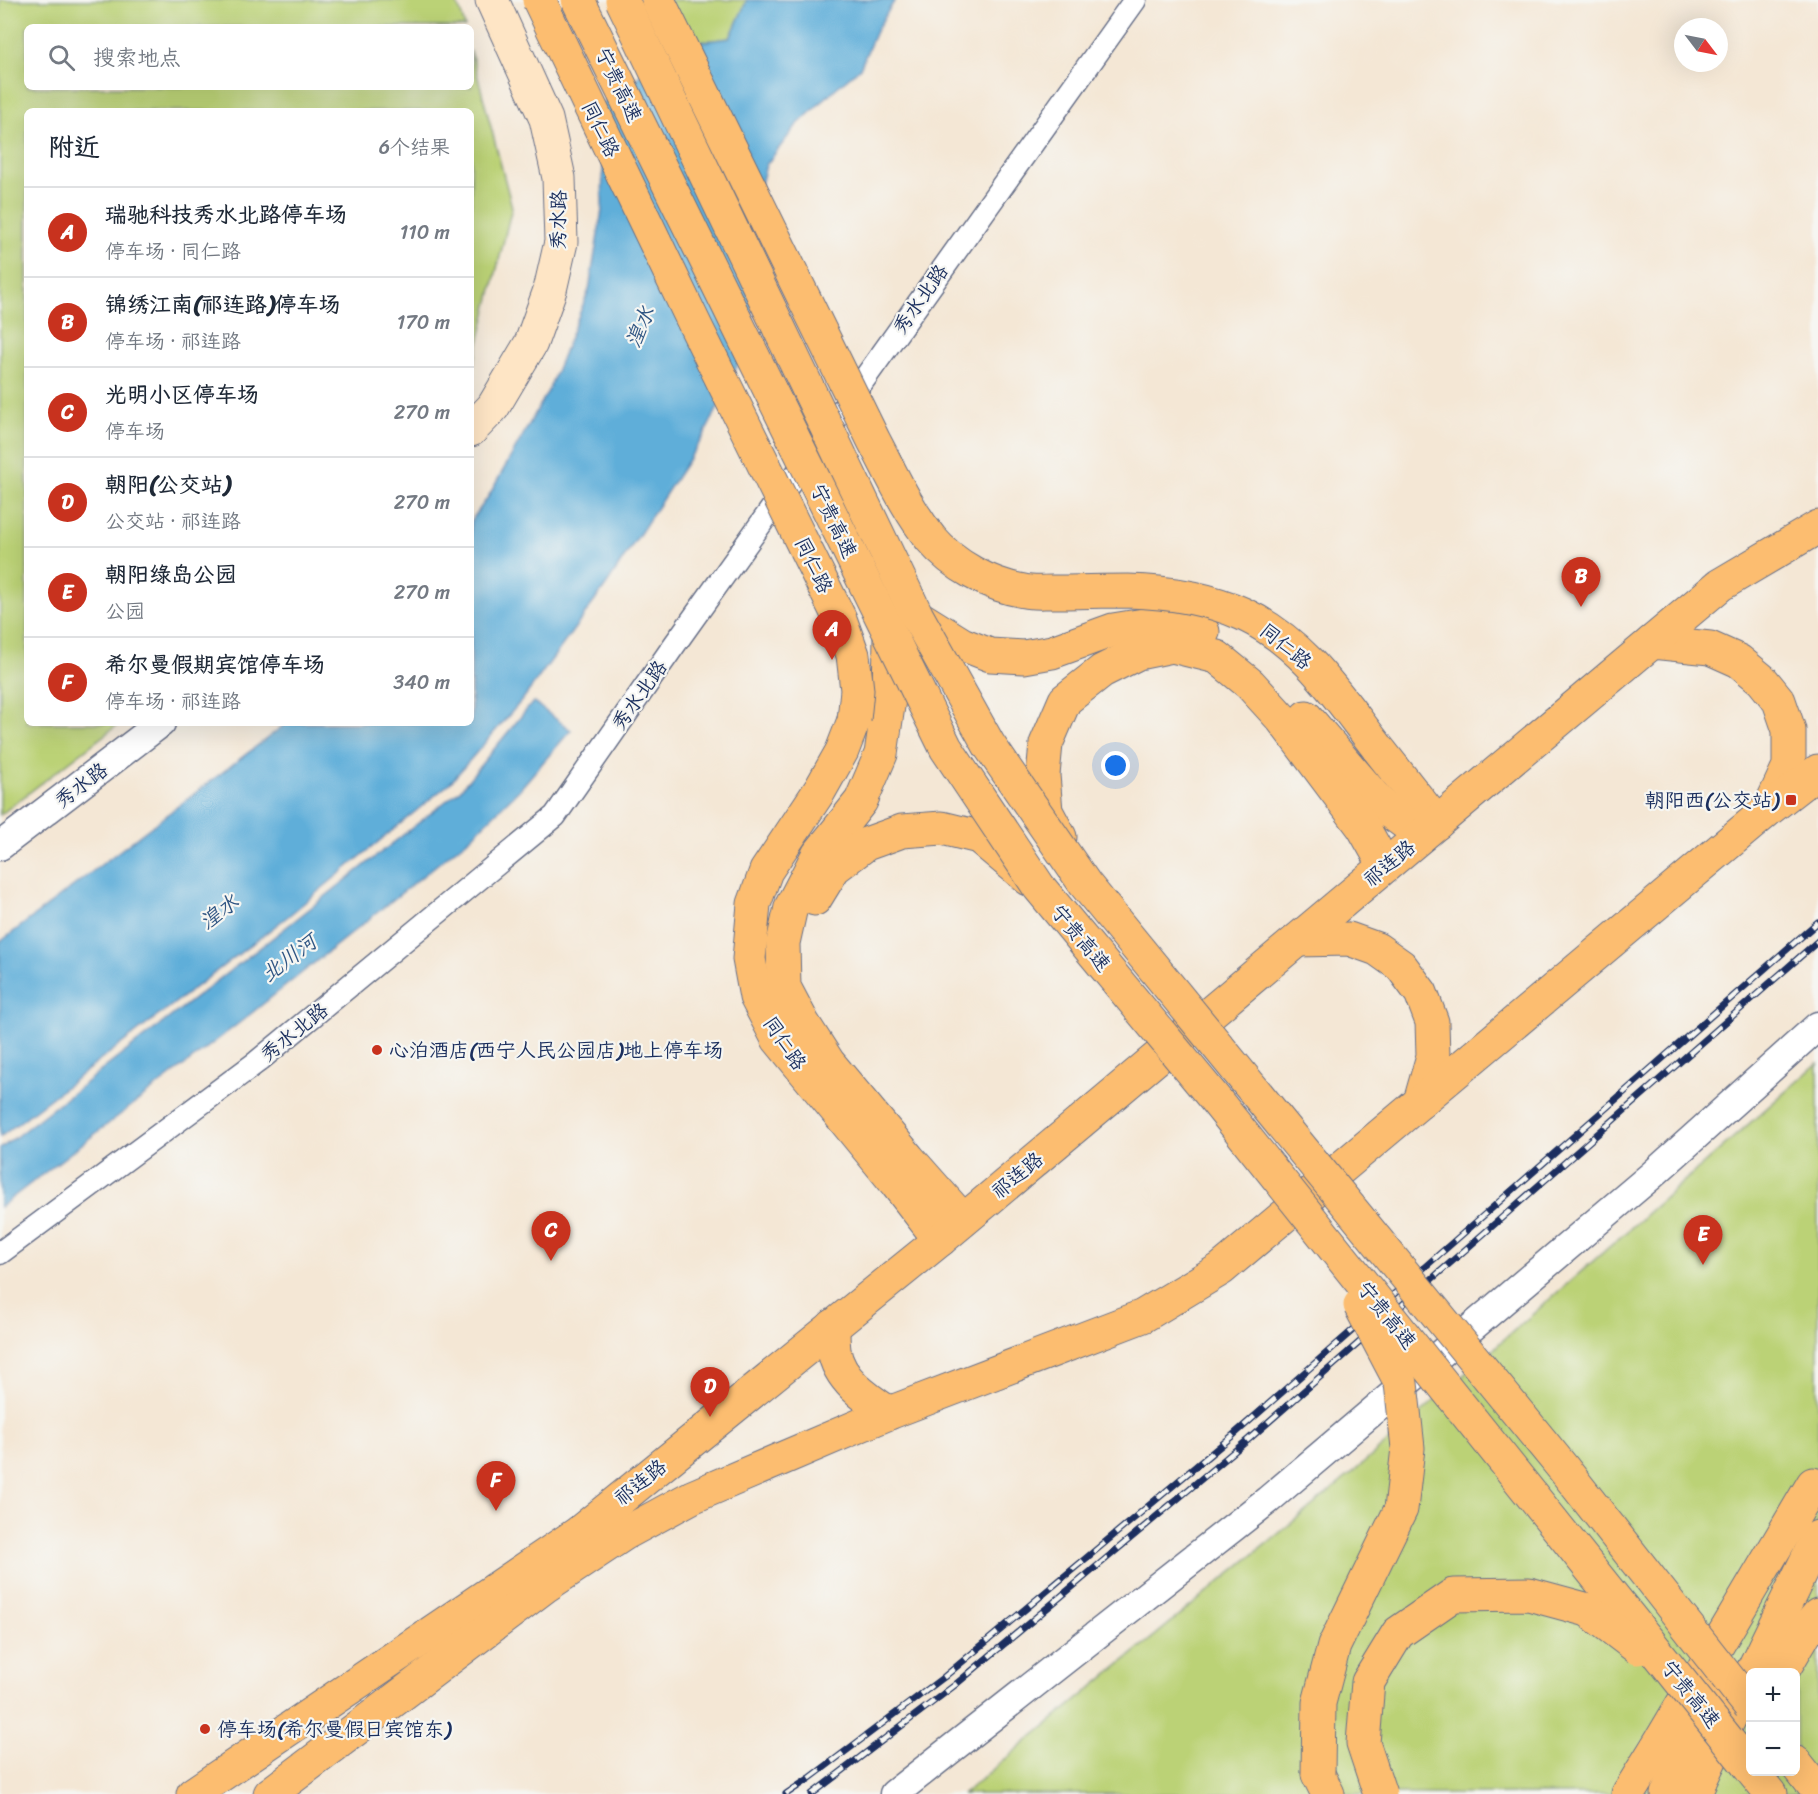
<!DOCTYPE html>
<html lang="zh">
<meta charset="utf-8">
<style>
:root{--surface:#fff;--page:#f6f6f7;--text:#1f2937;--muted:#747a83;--line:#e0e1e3;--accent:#c8321e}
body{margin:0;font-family:Sriracha,"LXGW WenKai TC",sans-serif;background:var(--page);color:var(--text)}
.controls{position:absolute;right:18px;bottom:18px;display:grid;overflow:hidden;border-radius:9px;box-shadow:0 6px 24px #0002}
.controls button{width:54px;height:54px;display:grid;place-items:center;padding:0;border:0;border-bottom:2px solid var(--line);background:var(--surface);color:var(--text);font:30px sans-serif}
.compass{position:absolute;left:1674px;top:18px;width:54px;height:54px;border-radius:50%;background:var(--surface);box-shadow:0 6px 24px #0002;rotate:122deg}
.you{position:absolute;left:1116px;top:766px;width:21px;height:21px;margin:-15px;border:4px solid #fff;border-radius:50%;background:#1a73e8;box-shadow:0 0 0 9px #1a73e833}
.badge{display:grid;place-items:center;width:39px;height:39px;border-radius:50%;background:var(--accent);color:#fff;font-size:20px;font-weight:700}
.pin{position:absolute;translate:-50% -50px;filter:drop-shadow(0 2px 3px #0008)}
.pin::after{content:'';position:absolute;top:32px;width:21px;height:18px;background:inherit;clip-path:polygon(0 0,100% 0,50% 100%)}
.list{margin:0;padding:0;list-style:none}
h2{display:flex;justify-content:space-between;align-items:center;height:78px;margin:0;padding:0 24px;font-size:26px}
h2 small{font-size:20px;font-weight:400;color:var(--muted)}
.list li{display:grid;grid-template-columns:39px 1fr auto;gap:18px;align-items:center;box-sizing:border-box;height:90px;padding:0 24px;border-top:2px solid var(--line)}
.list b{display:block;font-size:22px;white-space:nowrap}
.list p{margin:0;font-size:20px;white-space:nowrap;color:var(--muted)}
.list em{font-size:20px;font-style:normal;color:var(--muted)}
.icon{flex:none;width:33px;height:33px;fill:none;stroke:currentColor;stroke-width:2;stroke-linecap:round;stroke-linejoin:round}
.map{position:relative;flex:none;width:1818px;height:1794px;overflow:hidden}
.search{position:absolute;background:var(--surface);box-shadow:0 6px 24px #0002;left:24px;top:24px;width:450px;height:66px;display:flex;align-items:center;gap:15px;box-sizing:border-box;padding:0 21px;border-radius:9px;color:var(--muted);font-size:22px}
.panel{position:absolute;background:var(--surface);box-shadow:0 6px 24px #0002;left:24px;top:108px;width:450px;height:618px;border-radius:9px}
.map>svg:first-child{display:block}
.green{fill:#bbd276;stroke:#6b806a;stroke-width:1.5;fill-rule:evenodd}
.water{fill:#5faed9;stroke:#3d6e9c;stroke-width:1.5}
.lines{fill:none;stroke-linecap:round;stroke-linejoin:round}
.minor-casing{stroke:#676f88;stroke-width:25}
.tertiary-casing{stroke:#676f88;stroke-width:31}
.secondary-casing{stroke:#676f88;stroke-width:35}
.primary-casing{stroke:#676f88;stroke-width:35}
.trunk-casing{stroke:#676f88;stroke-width:35}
.motorway-casing{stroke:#676f88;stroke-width:35}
.minor{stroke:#fff;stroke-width:22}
.tertiary{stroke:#fff;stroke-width:28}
.secondary{stroke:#fee5c5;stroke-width:33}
.primary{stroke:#fcbd6f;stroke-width:33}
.trunk{stroke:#fcbd6f;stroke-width:33}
.motorway{stroke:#fcbd6f;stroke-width:33}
.rail-casing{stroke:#1b2f5e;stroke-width:7}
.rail{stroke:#f6f6f2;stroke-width:4.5;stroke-dasharray:14;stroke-linecap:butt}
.primary-bridge-casing{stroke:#676f88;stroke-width:35;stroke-linecap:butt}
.motorway-bridge-casing{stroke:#676f88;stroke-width:35;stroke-linecap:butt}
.primary-bridge{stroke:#fcbd6f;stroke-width:33}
.motorway-bridge{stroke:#fcbd6f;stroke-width:33}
.poi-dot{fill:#c8321e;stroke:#f6f6f2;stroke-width:2}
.labels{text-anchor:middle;stroke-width:4.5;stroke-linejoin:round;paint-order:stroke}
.street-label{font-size:20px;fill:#1b2f5e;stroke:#f6f6f2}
.poi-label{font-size:20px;fill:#1b2f5e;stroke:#f6f6f2;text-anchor:start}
.water-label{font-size:21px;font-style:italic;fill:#2f5583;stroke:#f6f6f2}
</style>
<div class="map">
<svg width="1818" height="1794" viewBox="0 0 1818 1794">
<rect width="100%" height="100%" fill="#f6f6f2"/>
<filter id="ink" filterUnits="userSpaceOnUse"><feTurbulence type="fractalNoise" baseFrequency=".0167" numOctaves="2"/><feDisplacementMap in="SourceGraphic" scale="12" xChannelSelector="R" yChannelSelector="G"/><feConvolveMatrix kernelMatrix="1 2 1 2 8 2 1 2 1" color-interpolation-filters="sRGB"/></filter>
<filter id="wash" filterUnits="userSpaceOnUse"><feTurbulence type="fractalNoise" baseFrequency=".008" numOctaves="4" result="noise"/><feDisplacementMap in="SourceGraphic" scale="24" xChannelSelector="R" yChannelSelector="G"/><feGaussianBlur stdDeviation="1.35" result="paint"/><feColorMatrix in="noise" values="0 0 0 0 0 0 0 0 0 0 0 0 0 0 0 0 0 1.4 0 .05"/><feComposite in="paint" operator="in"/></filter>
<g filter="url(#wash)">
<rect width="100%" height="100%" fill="#f4e7d5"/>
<g class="green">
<polygon points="0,0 455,0 461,13 465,27 27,27 27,87 471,87 471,51 512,207 471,375 471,111 27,111 27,723 120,723 0,815"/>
<polygon points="639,0 747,0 730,38 682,44 666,57"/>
<path d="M1818,1063V1794H963L1358,1468ZM1750,1672H1796V1772H1750Z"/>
</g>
<g class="water">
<polygon points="747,0 895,0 877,29 860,68 835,89 796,126 766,165 750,225 752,320 748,340 728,388 703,437 607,584 523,699 450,783 287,917 0,1137 0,942 287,723 471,723 471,521 488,497 549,389 589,290 602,210 603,165 595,109 682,44 730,38"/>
<polygon points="533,702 571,730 519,790 470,838 243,1020 0,1207 0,1149 275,936 460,790"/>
</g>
</g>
<g filter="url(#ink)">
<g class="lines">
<defs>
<polyline id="minor" points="0,1253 257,1062 555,816 675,644 1135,0"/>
<g id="tertiary">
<polyline points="0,846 161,723"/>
<polyline points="894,1794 1268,1500 1652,1175 1818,1026"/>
</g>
<polyline id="secondary" points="471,430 493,407 531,343 550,290 561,242 559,178 546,119 492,0"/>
<g id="primary">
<polyline points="854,720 842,751 820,790 766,871 754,904 749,959 756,997 778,1039 896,1183 940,1240"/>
<polyline points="1377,747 1437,823"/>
</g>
<g id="trunk">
<polyline points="917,616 962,644 990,655 1024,657 1052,652 1113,630 1150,624 1186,627 1203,632"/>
<polyline points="890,635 889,699 881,754 861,801 818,855 791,907 783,943 784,987 803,1023 828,1062 909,1159 963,1220"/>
<polyline points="1652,642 1710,648 1739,661 1762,680 1779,701 1789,730 1789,766 1771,805"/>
<polyline points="1306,717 1383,807 1422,835"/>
<polyline points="1060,837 1046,811 1043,775 1046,744 1065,700 1102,671 1138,653 1172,646 1217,657 1250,684 1282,719 1363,827 1385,866"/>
<polyline points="815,899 834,868 866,844 902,831 942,828 979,837 1029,879"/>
<polyline points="1298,940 1349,939 1377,949 1401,966 1421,993 1432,1022 1433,1056 1420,1102"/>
<path d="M833,1326C833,1334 833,1342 834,1350C838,1379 866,1398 889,1413"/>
<polyline points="193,1794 577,1534 940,1240 1720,585 1818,527"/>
<polyline points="270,1794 544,1587 624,1534 692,1497 889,1413 1143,1316 1221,1269 1769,809 1818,771"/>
</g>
<g id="motorway">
<polyline points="1752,1672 1818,1537"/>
<polyline points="1782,1672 1809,1626 1818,1615"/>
<polyline points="1796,1763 1818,1791"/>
<polyline points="1753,1772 1771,1794"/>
<polyline points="1318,1774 1328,1794"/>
<polyline points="1628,1794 1663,1737 1813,1484"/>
<polyline points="1667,1794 1717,1688"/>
<polyline points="1694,1794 1750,1675"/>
</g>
</defs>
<use href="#minor" class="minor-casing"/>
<use href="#tertiary" class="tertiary-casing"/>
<use href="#secondary" class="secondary-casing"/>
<use href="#primary" class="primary-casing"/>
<use href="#trunk" class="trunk-casing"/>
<use href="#motorway" class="motorway-casing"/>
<use href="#minor" class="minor"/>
<use href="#tertiary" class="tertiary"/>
<use href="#secondary" class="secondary"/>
<use href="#primary" class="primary"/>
<use href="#trunk" class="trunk"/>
<use href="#motorway" class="motorway"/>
<defs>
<g id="rail">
<polyline points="786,1794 810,1778 944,1677 1231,1437 1818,922"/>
<polyline points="812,1794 955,1685 1249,1439 1818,941"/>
</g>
</defs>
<use href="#rail" class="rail-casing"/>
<use href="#rail" class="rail"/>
<defs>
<g id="primary-bridge">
<polyline points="539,0 696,327 840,619 853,655 857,690 854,720"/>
<path d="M658,0L874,441C892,475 907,509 931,539C954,566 989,585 1024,591C1033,593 1043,592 1051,592C1077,592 1103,591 1128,591C1167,592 1208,598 1243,614C1304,643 1337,695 1377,747"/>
</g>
<g id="motorway-bridge">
<polyline points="578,0 946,748 1039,887 1214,1098 1750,1768"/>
<polyline points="622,0 917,616 989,745 1085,884 1563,1468 1750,1706"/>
<polyline points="1318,1774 1319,1703 1334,1646 1401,1509 1408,1448 1401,1383 1360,1305"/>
<polyline points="1380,1794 1363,1743 1368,1682 1398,1633 1453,1595 1529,1594 1588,1610 1638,1648"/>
</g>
</defs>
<use href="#primary-bridge" class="primary-bridge-casing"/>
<use href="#motorway-bridge" class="motorway-bridge-casing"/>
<use href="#primary-bridge" class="primary-bridge"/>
<use href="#motorway-bridge" class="motorway-bridge"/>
</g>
</g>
<g class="poi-dot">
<rect x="1785" y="794" width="12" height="12" rx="3"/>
<circle cx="377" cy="1050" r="6"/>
<circle cx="205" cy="1729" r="6"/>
</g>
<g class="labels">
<g class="street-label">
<text transform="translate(619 85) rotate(64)" y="7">宁贵高速</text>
<text transform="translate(601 129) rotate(64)" y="7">同仁路</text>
<text transform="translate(558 220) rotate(-89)" y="7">秀水路</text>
<text transform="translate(920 299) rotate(-55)" y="7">秀水北路</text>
<text transform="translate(834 521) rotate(64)" y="7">宁贵高速</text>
<text transform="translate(814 565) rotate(64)" y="7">同仁路</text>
<text transform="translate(1286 646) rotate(39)" y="7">同仁路</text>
<text transform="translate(639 695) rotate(-55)" y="7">秀水北路</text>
<text transform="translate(81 785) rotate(-37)" y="7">秀水路</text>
<text transform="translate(1389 863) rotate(-40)" y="7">祁连路</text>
<text transform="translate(1081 938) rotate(50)" y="7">宁贵高速</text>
<text transform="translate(294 1032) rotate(-39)" y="7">秀水北路</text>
<text transform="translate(785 1043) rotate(56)" y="7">同仁路</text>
<text transform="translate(1017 1175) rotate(-40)" y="7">祁连路</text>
<text transform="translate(1387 1315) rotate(51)" y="7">宁贵高速</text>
<text transform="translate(640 1482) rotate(-39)" y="7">祁连路</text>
<text transform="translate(1691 1694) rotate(51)" y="7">宁贵高速</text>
</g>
<g class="poi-label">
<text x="1779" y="807" text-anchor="end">朝阳西(公交站)</text>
<text x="389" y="1057">心泊酒店(西宁人民公园店)地上停车场</text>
<text x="217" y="1736">停车场(希尔曼假日宾馆东)</text>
</g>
<g class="water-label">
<text transform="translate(640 327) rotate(-67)" y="7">湟水</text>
<text transform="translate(219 912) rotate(-37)" y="7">湟水</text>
<text transform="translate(289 958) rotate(-37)" y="7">北川河</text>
</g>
</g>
</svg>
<div class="controls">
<button>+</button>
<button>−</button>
</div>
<svg class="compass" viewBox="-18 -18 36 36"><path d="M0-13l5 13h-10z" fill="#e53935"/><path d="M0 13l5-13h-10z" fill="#747a83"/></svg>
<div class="you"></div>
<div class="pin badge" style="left:832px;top:660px">A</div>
<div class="pin badge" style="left:1581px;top:607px">B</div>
<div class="pin badge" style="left:551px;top:1261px">C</div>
<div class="pin badge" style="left:710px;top:1417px">D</div>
<div class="pin badge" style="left:1703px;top:1265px">E</div>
<div class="pin badge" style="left:496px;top:1511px">F</div>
<div class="search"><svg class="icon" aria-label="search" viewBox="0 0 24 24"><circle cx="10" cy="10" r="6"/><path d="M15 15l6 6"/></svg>搜索地点</div>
<section class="panel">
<h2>附近<small>6个结果</small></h2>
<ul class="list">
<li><span class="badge">A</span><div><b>瑞驰科技秀水北路停车场</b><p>停车场 · 同仁路</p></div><em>110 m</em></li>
<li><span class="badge">B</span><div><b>锦绣江南(祁连路)停车场</b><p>停车场 · 祁连路</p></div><em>170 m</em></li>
<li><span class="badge">C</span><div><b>光明小区停车场</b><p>停车场</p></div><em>270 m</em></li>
<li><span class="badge">D</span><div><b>朝阳(公交站)</b><p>公交站 · 祁连路</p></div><em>270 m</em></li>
<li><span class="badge">E</span><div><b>朝阳绿岛公园</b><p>公园</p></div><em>270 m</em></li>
<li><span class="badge">F</span><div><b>希尔曼假期宾馆停车场</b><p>停车场 · 祁连路</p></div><em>340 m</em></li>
</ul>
</section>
</div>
